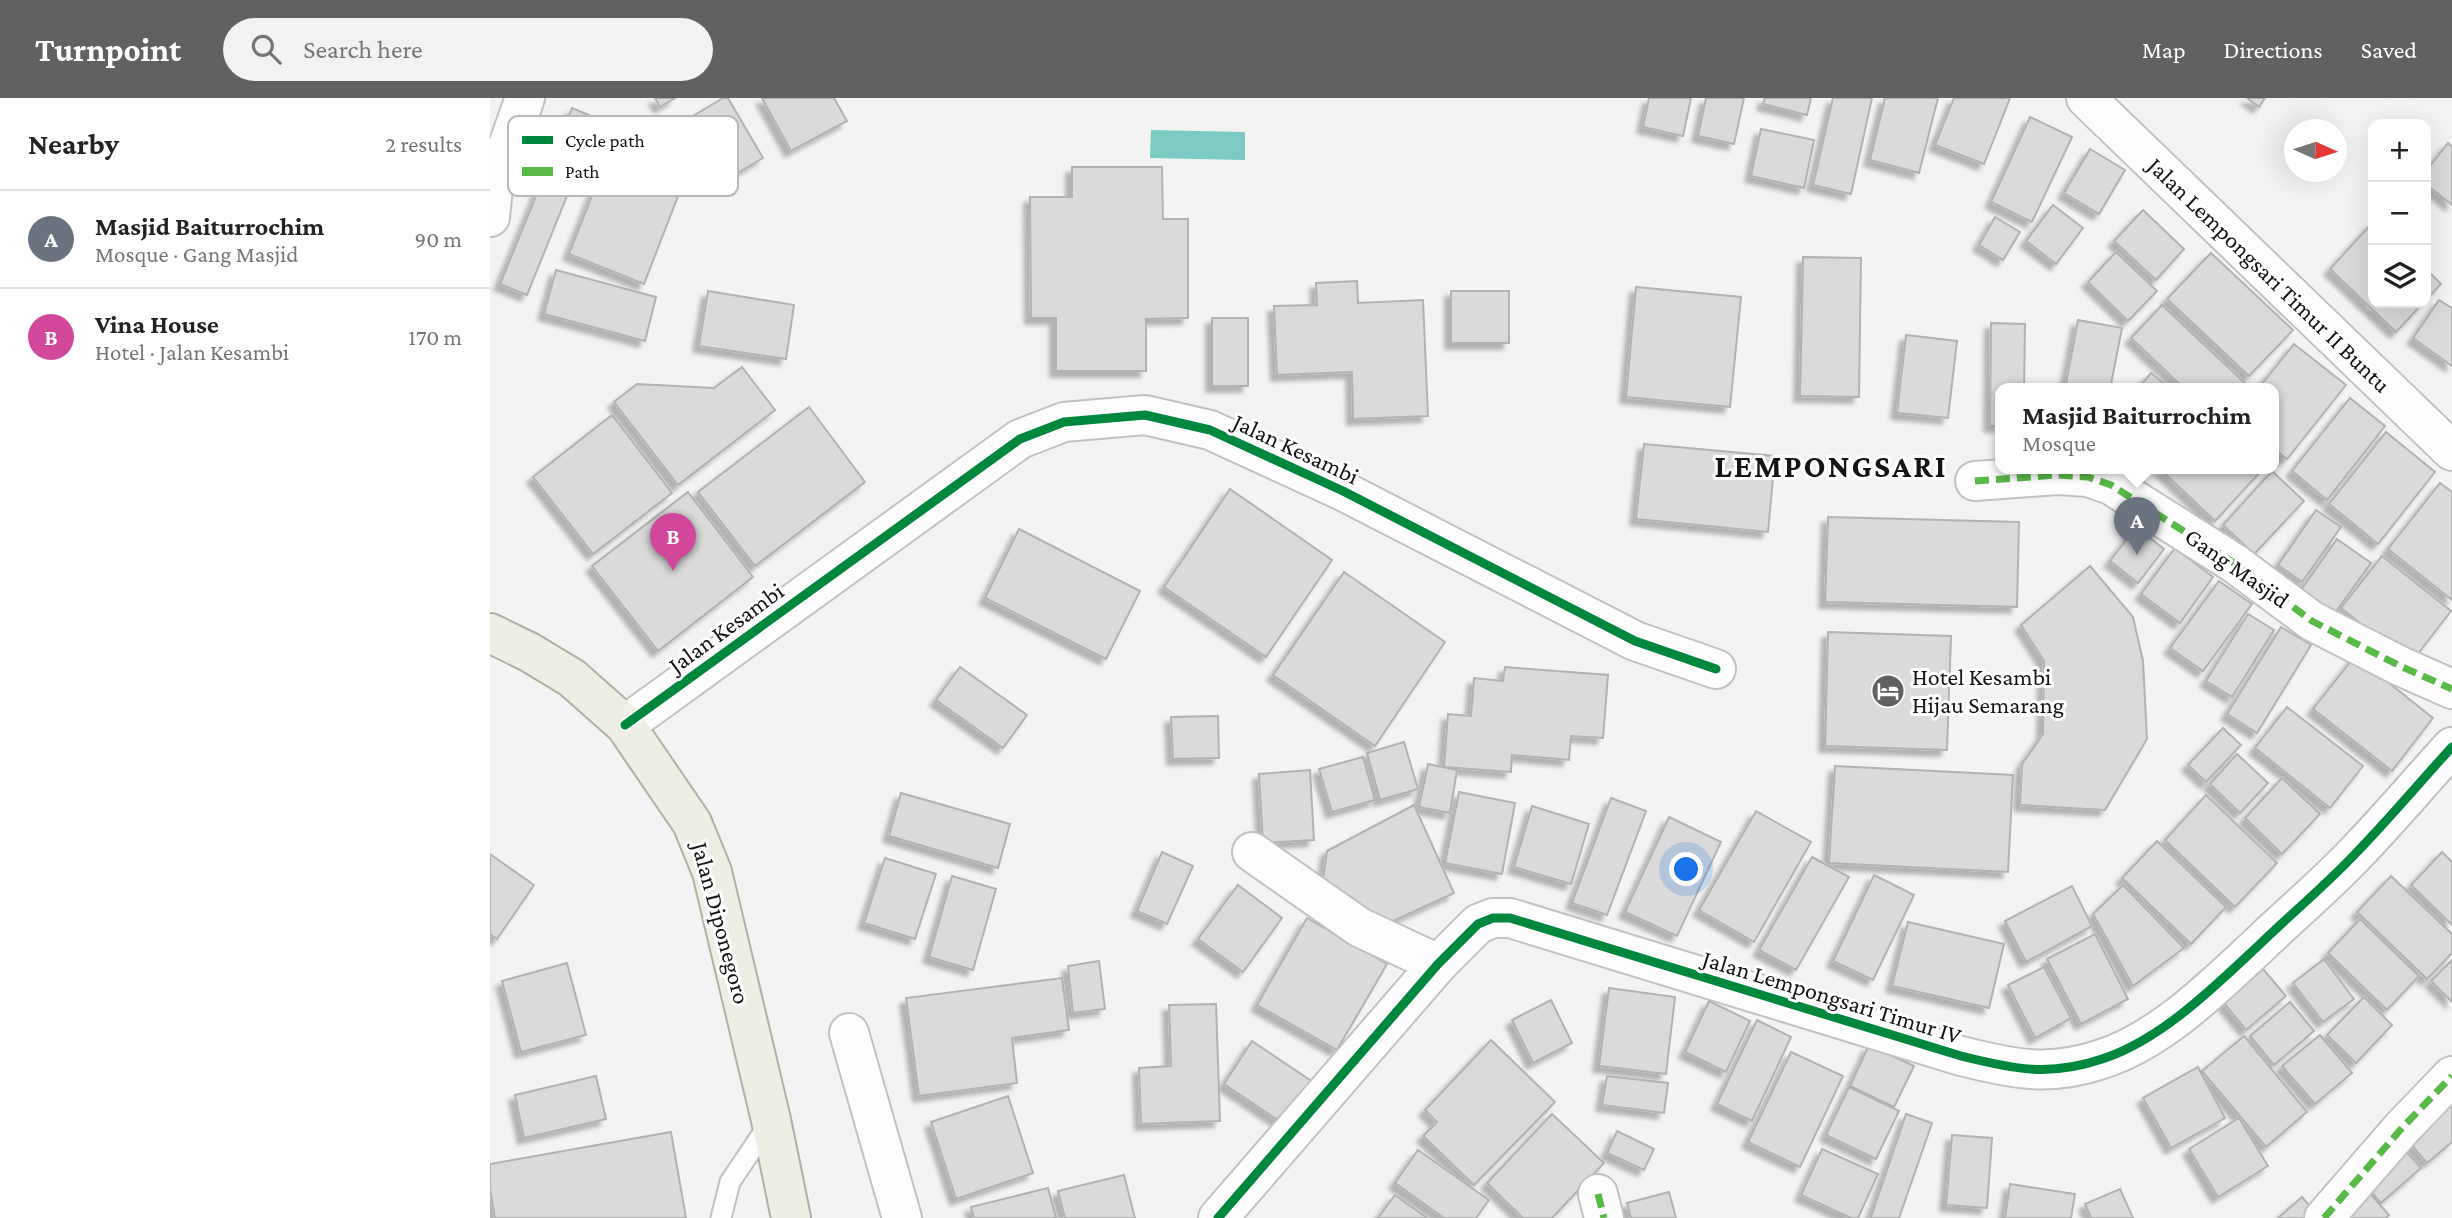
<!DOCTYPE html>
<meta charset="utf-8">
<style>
:root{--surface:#fff;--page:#f2f2f2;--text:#222;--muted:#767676;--line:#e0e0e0;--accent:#606160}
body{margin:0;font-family:"Crimson Pro",serif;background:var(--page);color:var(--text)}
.controls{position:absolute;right:21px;top:21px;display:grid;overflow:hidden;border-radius:14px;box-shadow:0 7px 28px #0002}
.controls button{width:63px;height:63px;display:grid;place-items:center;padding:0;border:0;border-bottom:2px solid var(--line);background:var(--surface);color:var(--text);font:35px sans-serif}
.compass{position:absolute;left:1794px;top:21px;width:63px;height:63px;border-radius:50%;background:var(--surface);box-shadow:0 7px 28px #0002;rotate:93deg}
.you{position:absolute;left:1197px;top:772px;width:24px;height:24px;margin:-18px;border:5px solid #fff;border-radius:50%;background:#1a73e8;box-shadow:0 0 0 10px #1a73e833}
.badge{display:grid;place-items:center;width:46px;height:46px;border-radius:50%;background:var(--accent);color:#fff;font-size:23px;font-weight:700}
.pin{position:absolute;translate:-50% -58px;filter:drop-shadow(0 2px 4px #0008)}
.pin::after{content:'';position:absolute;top:37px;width:24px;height:21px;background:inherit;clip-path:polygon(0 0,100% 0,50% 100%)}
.popup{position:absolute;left:1505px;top:285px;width:284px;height:91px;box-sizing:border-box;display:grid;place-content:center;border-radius:14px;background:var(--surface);filter:drop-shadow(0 2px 5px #0005);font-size:23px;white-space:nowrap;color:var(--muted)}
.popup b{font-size:26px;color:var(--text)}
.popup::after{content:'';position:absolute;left:50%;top:100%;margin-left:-14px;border:14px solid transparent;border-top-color:var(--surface)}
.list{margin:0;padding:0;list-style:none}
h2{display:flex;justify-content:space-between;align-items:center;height:91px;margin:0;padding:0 28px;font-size:30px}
h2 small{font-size:23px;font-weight:400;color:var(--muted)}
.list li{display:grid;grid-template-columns:46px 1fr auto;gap:21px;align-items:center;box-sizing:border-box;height:98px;padding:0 28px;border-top:2px solid var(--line)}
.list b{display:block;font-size:26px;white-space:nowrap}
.list p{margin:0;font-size:23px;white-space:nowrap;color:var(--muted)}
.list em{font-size:23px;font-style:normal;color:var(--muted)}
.icon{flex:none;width:38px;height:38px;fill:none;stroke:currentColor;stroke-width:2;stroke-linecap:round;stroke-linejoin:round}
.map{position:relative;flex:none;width:1962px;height:1120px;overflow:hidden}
header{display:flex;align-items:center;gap:42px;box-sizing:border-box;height:98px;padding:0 35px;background:var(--accent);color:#fff}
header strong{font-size:33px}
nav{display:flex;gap:38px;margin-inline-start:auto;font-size:24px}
.search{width:490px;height:63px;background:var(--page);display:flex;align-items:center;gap:18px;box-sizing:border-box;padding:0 24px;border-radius:38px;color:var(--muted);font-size:26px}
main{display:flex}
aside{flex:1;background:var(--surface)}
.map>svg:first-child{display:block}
.water{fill:#7bcbc4}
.building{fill:#d9dad9;stroke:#b1b2b1;stroke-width:2;filter:url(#shadow)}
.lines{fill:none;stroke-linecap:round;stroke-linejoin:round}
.lane-casing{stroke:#c1c2c0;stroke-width:23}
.street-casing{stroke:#c1c2c0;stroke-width:42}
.primary-casing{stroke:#afb1a0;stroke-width:42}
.lane{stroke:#fdfdfd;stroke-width:19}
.street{stroke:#fdfdfd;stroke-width:38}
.primary{stroke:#edeee4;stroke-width:38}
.quiet{stroke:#58b947;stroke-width:7;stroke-dasharray:14 7;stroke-linecap:butt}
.cycleway-casing{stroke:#fff;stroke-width:13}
.cycleway{stroke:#00873e;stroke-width:9}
.labels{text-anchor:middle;stroke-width:6;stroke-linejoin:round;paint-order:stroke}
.street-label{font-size:24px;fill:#121312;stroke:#fff}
.poi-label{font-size:24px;fill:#121312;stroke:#fff;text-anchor:start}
.district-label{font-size:32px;font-weight:bold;letter-spacing:2px;fill:#121312;stroke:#fff}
.key{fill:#fff;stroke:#b8b8b8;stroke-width:2}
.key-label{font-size:19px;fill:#121312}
</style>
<header>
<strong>Turnpoint</strong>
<div class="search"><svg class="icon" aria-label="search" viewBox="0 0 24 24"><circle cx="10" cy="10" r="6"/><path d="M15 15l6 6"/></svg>Search here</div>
<nav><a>Map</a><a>Directions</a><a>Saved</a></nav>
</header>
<main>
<aside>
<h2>Nearby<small>2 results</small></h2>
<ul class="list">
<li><span class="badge" style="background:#6b7280">A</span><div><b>Masjid Baiturrochim</b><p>Mosque · Gang Masjid</p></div><em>90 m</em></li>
<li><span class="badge" style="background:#d1479c">B</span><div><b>Vina House</b><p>Hotel · Jalan Kesambi</p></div><em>170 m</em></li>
</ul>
</aside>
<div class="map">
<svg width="1962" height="1120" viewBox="0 0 1962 1120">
<defs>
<filter id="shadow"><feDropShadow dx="-6" dy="6" stdDeviation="2" flood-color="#0004"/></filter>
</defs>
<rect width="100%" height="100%" fill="#f2f3f2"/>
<polygon class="water" points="661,32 755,34 755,62 660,60"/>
<g class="building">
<polygon points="165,0 185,0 170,9"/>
<polygon points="233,0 238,0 273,60 239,80 203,18"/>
<polygon points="272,0 344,0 357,23 301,53"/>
<polygon points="1159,0 1201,0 1193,38 1153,29"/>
<polygon points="1216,0 1254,0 1244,46 1208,38"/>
<polygon points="1275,0 1321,0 1317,17 1273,6"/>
<polygon points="1343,0 1382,0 1361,96 1323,87"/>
<polygon points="1395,0 1448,0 1429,75 1380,62"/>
<polygon points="1464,0 1520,0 1494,66 1445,47"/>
<polygon points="1757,0 1775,0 1769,9"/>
<polygon points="82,10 108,21 37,197 10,186"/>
<polygon points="1540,19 1582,39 1542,124 1501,104"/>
<polygon points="1271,31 1324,42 1314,90 1261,78"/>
<polygon points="126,37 200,67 154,186 79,156"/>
<polygon points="1958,45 1962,49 1962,107 1936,86 1936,73"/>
<polygon points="1600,51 1635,72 1609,116 1574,95"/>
<polygon points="582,69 672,69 673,121 698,121 698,220 656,221 656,273 566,273 566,220 541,220 540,99 582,99"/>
<polygon points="1563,107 1593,130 1566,166 1536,143"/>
<polygon points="1653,112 1694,151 1666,182 1624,143"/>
<polygon points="1505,119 1530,134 1513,162 1489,147"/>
<polygon points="1883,124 1883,205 1933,205 1906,234 1840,171"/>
<polygon points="1626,154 1667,193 1638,223 1598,184"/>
<polygon points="1721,155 1803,232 1759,278 1677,201"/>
<polygon points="1313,159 1371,160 1369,299 1310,298"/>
<polygon points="1936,171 1951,186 1936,202"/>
<polygon points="66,172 166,199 155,243 54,216"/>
<polygon points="867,183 868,205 933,202 938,318 863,321 862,274 787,277 784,208 827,207 826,185"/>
<polygon points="1146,189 1251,199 1240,309 1136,299"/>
<polygon points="218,193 304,207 296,261 209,248"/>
<rect x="961" y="193" width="58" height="52"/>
<polygon points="1949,202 1962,210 1962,268 1923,240"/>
<polygon points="1672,207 1759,289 1758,291 1695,291 1641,240"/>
<rect x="722" y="220" width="36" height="68"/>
<polygon points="1588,222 1632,230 1620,291 1575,291"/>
<polygon points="1501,225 1535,226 1534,291 1510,291 1510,328 1500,328"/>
<polygon points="1416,237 1467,243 1458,320 1407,315"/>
<polygon points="1804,246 1856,287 1797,361 1784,351 1784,291 1768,291"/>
<polygon points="252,269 285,312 188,387 124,304 147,286 224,290"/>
<polygon points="1661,275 1681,291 1648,291"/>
<polygon points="1860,300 1895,328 1837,402 1802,373"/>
<polygon points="319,309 375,384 265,468 208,394"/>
<polygon points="122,317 182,395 103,456 43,379"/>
<polygon points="1896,334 1945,374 1888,446 1839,406"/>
<polygon points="1154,346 1285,358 1278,434 1146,421"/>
<polygon points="1670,371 1773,371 1725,423"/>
<polygon points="1782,373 1814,403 1764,456 1733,427"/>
<polygon points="1950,385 1962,394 1962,502 1898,451"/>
<polygon points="740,391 842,462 776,559 674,489"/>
<polygon points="198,394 263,479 168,553 102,468"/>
<polygon points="1826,412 1851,429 1812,484 1788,467"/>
<polygon points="1338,419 1529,424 1527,509 1335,504"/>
<polygon points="1646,429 1674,451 1648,485 1620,463"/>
<polygon points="529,431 650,493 616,561 495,500"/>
<polygon points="1847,441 1881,465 1839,523 1806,499"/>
<polygon points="1685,450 1723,479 1690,525 1651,496"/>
<polygon points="1892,458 1961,513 1920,566 1851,510"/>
<polygon points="1600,468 1643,519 1653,563 1657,641 1615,712 1530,707 1532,666 1553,636 1554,563 1531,527"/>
<polygon points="854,474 955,544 885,648 783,577"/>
<polygon points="1729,483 1762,506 1713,573 1680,550"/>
<polygon points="1758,516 1784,532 1742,599 1716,583"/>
<polygon points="1791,529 1821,547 1767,635 1737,616"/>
<polygon points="1338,534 1461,538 1457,652 1335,648"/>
<polygon points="1865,558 1943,620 1902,673 1823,611"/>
<polygon points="470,569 537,617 513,650 446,602"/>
<polygon points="1015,569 1118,577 1113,640 1081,638 1079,662 1022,657 1021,674 954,669 958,616 981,618 984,580 1013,583"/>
<polygon points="1797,609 1873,668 1840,710 1765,650"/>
<polygon points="728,618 729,660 683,661 681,619"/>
<polygon points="1733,630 1751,647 1716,684 1698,667"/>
<polygon points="914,644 928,691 890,702 877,655"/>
<polygon points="1747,656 1778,685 1750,715 1720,686"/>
<polygon points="873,659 885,702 842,714 829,671"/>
<polygon points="938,666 967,672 960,715 929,709"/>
<polygon points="1345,668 1523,677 1518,774 1339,765"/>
<polygon points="820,672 824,742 773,745 769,676"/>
<polygon points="1792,680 1830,716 1792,756 1755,720"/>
<polygon points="969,694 1025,705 1012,776 955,765"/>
<polygon points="411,695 520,726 508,770 399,738"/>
<polygon points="1716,697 1787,765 1745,809 1675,742"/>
<polygon points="1121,700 1156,713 1117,817 1082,805"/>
<polygon points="924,707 964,795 886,831 831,795 837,753"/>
<polygon points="1042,708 1099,726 1081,786 1024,769"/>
<polygon points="1266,713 1321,744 1264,844 1209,812"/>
<polygon points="1179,719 1231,744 1187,838 1135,814"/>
<polygon points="1667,743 1736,809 1701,846 1632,780"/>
<polygon points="672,754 703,768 677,826 647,813"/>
<polygon points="1952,754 1962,764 1962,827 1921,787"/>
<polygon points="0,756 44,787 7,841 0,836"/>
<polygon points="1322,759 1359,779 1306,872 1269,852"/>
<polygon points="395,760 446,776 425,841 374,825"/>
<polygon points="1384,777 1424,797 1383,882 1343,863"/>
<polygon points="462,778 506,791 483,872 439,859"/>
<polygon points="1901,778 1962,836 1962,855 1937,881 1867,814"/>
<polygon points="748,787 792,820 753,874 708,841"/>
<polygon points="1633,787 1694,850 1643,888 1603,816"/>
<polygon points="1582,788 1602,828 1536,864 1515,823"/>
<polygon points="817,820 897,866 847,952 767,907"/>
<polygon points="1870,821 1929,878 1897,912 1838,855"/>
<polygon points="1418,824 1514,846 1499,910 1402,888"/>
<polygon points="1605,836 1638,901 1591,926 1557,861"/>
<polygon points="1834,861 1864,901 1833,924 1803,885"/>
<polygon points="1962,862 1962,904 1941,883"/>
<polygon points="609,863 615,911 583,915 578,868"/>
<polygon points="77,865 96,937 31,954 12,883"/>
<polygon points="1554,869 1581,920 1545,940 1518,887"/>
<polygon points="1773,871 1796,898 1756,932 1734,905"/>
<polygon points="572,880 579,932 522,940 527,985 429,998 416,900"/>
<polygon points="1119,890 1185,899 1176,976 1109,968"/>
<polygon points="1874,899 1902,927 1866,965 1837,937"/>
<polygon points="1061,902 1082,945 1043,965 1022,922"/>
<polygon points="1219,903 1260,923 1236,974 1195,954"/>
<polygon points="1800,904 1824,933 1784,967 1760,938"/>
<polygon points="726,906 730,1023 651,1026 649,970 681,968 679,907"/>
<polygon points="1267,922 1301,939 1262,1023 1227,1006"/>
<polygon points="1830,937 1862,975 1825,1006 1792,968"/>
<polygon points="1754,938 1817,1014 1776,1049 1712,973"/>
<polygon points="1001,942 1065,1004 984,1087 933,1038 947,1024 935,1012"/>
<polygon points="762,943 823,984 795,1027 734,986"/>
<polygon points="1379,947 1424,968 1404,1009 1360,988"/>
<polygon points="1301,954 1353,978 1310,1069 1258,1044"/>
<polygon points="1708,969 1735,1020 1681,1050 1653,1000"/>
<polygon points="106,978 116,1021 34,1040 25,997"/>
<polygon points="1117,978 1178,985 1174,1015 1112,1007"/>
<polygon points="1359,989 1409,1013 1386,1061 1336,1037"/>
<polygon points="518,998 543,1075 466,1101 441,1024"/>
<polygon points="1953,1000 1962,1011 1962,1044 1937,1065 1912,1036"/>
<polygon points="1062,1016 1114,1065 1062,1120 1033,1120 997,1085"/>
<polygon points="1416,1016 1442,1025 1409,1120 1383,1120 1381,1119"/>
<polygon points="1749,1020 1778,1068 1728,1099 1699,1051"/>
<polygon points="1127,1033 1164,1051 1154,1072 1117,1055"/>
<polygon points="181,1034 196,1120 5,1120 0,1091 0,1066"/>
<polygon points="1462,1037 1502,1040 1497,1110 1456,1107"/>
<polygon points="1913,1050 1931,1070 1891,1105 1873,1085"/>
<polygon points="1332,1051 1388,1076 1368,1120 1361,1120 1311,1097"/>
<polygon points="928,1052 999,1102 986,1120 954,1120 905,1085"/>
<polygon points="634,1077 645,1120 575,1120 568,1093"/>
<polygon points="1520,1086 1585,1096 1581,1120 1515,1120"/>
<polygon points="558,1090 566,1120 484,1120 481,1109"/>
<polygon points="1630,1091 1643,1120 1601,1120 1595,1106"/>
<polygon points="1877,1092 1899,1117 1896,1120 1849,1120"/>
<polygon points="1179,1094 1186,1120 1141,1120 1137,1105"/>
<polygon points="905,1097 937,1120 888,1120"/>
<polygon points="1812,1099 1830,1120 1788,1120"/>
</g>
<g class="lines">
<defs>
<polyline id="lane" points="231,1120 240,1084 279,1026"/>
<g id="street">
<polyline points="1596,0 1962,353"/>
<polyline points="0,119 3,90 35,0"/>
<polyline points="1485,383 1567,377 1598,379 1621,387 1744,465 1822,523 1910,568 1962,591"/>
<polyline points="135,627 530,341 574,324 655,317 720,332 853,393 1145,543 1226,571"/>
<polyline points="762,754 869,829 948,866"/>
<polyline points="359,935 412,1120"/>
<polyline points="1108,1096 1114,1120"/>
<path d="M728,1120L948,866L988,826L1003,820H1020L1471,958C1523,971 1559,979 1612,961C1671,942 1724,889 1769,847C1801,816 1836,787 1866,755C1899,721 1930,684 1962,649"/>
<polyline points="1834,1120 1912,1030 1962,978"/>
</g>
<polyline id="primary" points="0,535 39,554 82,580 135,627 202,725 222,774 281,1022 301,1120"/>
</defs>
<use href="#lane" class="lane-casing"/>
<use href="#street" class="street-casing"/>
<use href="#primary" class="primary-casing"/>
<use href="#lane" class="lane"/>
<use href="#street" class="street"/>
<use href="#primary" class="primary"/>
<g class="quiet">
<polyline points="1485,383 1567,377 1598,379 1621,387 1744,465 1822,523 1910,568 1962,591"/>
<polyline points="1108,1096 1114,1120"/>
<polyline points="1834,1120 1912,1030 1962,978"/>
</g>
<defs>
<g id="cycleway">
<polyline points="135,627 530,341 574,324 655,317 720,332 853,393 1145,543 1226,571"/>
<path d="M728,1120L948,866L988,826L1003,820H1020L1471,958C1523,971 1559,979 1612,961C1671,942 1724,889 1769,847C1801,816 1836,787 1866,755C1899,721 1930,684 1962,649"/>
</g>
</defs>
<use href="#cycleway" class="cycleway-casing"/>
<use href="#cycleway" class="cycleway"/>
</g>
<defs>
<symbol id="hotel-disc" viewBox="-11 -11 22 22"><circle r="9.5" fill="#606160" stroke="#fff"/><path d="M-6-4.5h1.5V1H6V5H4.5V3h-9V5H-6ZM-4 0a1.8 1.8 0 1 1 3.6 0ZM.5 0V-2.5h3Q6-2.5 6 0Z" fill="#fff"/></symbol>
</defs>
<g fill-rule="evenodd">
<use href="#hotel-disc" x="1379" y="574" width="38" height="38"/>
</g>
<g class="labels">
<g class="street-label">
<text transform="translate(1779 177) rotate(44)" y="8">Jalan Lempongsari Timur II Buntu</text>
<text transform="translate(806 351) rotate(25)" y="8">Jalan Kesambi</text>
<text transform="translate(1747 470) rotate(35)" y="8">Gang Masjid</text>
<text transform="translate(236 530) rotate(-36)" y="8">Jalan Kesambi</text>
<text transform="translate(231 825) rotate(75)" y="8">Jalan Diponegoro</text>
<text transform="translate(1342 899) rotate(17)" y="8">Jalan Lempongsari Timur IV</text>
</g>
<g class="poi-label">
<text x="1422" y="587">Hotel Kesambi<tspan x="1422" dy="28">Hijau Semarang</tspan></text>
</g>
<g class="district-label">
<text x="1341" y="379">LEMPONGSARI</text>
</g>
</g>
<rect x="18" y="18" width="230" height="80" rx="10" class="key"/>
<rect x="32" y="38" width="31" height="8" fill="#00873e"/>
<rect x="32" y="69" width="31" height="9" fill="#58b947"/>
<g class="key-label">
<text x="75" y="49">Cycle path</text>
<text x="75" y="80">Path</text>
</g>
</svg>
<div class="controls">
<button>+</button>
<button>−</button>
<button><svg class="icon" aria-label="layers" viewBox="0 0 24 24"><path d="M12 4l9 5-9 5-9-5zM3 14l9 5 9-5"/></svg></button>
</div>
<svg class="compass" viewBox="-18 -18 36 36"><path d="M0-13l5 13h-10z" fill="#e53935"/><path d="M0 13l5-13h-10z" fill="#767676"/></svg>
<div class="you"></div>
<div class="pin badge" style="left:1647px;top:457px;background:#6b7280">A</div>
<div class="popup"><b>Masjid Baiturrochim</b>Mosque</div>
<div class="pin badge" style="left:183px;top:473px;background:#d1479c">B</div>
</div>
</main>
